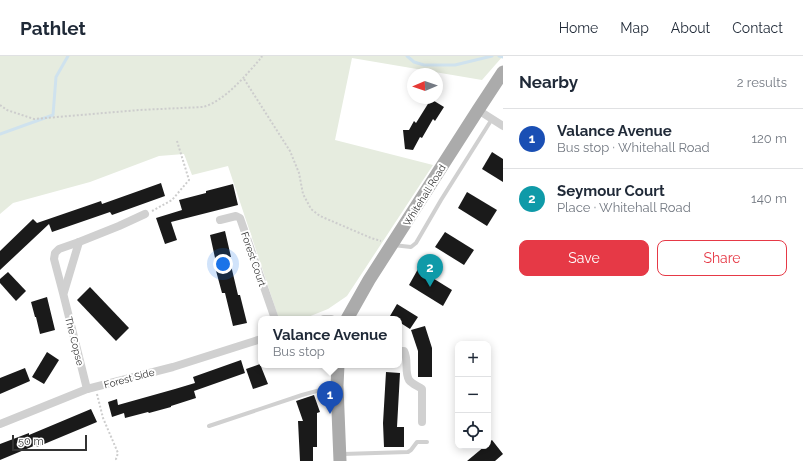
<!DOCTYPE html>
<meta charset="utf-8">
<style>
:root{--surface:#fff;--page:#f2f2f3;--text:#1f2937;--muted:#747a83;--line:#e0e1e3;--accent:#e63946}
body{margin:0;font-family:Raleway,sans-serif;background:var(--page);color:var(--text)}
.controls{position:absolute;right:12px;bottom:12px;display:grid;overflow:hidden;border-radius:8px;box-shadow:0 2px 10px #0003}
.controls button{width:36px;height:36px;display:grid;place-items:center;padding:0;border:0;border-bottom:1px solid var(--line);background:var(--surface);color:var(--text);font:20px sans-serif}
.compass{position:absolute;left:407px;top:12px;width:36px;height:36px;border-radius:50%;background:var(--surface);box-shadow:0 2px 10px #0003;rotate:268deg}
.scale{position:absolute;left:12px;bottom:10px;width:75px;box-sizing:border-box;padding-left:4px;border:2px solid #333;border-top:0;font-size:11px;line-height:14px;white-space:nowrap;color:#333;-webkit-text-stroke:3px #fff;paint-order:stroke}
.you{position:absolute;left:223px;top:208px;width:14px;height:14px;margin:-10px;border:3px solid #fff;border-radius:50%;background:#1a73e8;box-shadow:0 0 0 6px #1a73e833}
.badge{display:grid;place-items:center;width:26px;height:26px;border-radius:50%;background:var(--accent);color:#fff;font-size:13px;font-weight:700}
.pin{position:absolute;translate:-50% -33px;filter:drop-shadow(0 1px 2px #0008)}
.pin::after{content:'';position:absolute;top:21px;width:14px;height:12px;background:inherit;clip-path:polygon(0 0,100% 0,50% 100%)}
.popup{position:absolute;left:258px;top:260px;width:144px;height:52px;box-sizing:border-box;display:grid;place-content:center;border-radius:8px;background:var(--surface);filter:drop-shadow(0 1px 3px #0005);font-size:13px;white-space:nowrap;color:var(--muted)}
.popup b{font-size:15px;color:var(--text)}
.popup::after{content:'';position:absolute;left:50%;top:100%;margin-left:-8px;border:8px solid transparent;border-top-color:var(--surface)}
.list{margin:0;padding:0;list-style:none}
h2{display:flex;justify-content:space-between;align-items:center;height:52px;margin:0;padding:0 16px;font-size:17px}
h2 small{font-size:13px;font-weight:400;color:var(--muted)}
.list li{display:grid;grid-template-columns:26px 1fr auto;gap:12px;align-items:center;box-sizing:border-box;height:60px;padding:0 16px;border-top:1px solid var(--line)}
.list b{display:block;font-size:15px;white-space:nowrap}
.list p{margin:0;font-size:13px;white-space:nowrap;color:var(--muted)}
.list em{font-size:13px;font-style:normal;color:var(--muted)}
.actions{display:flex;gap:8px;padding:12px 16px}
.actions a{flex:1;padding:9px 0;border:1px solid var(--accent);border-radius:8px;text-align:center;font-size:14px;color:var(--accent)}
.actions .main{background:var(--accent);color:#fff}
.icon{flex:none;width:22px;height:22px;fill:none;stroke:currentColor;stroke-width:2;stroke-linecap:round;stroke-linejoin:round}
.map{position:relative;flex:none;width:503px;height:405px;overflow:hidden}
header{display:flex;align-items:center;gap:24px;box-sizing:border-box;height:56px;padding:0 20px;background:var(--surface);border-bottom:1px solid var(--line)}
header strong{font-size:19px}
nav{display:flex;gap:22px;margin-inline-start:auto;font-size:14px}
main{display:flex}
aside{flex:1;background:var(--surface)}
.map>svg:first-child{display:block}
.green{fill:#e6ecdf}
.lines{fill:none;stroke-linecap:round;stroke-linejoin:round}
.stream{stroke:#cfe2ee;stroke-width:3}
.building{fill:#1a1a1a}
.path{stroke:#cdcdcd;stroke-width:2;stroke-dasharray:2 2;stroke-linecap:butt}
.lane{stroke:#d0d0d0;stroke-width:4}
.street{stroke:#d0d0d0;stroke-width:8}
.primary{stroke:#ababab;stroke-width:13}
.labels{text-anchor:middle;stroke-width:4;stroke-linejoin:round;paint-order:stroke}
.street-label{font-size:10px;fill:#333;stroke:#fff}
</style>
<header>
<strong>Pathlet</strong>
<nav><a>Home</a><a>Map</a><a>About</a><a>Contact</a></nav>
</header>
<main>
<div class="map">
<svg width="503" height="405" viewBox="0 0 503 405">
<rect width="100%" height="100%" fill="#fff"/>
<polygon class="green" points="0,0 503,0 482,24 352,2 335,84 433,109 347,240 328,253 303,263 279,263 228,110 192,119 184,98 159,100 90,126 13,147 0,158"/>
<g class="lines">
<g class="stream">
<polyline points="407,0 414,6 424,9 455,9 492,0"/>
<polyline points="499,0 503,1"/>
<polyline points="0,78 53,59 56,21 68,0"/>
</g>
</g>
<g class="building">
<polygon points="431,43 444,51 435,65 433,63 422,82 420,81 413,94 405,93 403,74 409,74 414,65 416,67"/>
<polygon points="492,96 503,103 503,126 482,113"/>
<polygon points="161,127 165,140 112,159 110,156 52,176 49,168 0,214 0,195 33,163 37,167 101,145 102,148"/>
<polygon points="233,128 238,149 171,166 177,184 165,188 156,162 182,154 179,144 206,137 206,135"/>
<polygon points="467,136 497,154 487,170 458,152"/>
<polygon points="225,175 231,201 229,201 238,239 240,239 247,267 233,270 225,237 222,237 215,211 217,211 210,179"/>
<polygon points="445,176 474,194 464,209 435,191"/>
<polygon points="418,213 452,234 443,250 409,229"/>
<polygon points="8,216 26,235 16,245 0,227 0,223"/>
<polygon points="90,231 129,272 116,285 77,244"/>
<polygon points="47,241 55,274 40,278 36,261 35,261 31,246"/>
<polygon points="397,248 418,261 410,273 399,266 399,263 395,263 390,260"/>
<polygon points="425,270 432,292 432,321 418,321 418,295 411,274"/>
<polygon points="47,296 59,304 44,328 32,321"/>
<polygon points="241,304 245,317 194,335 196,342 171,350 171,351 149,357 148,356 125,362 124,357 112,361 108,346 117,343 118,349 175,333 195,327 193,321"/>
<polygon points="260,308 268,328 253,333 246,313"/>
<polygon points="25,312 30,325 0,338 0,322"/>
<polygon points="386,316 400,317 397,371 404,371 404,391 384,391 383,367"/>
<polygon points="314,339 320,356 317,357 317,391 313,391 313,405 300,405 298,365 303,365 296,345"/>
<polygon points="91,353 97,366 37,391 36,389 0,404 0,388 29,377 29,379"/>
<polygon points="492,384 503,398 495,405 467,405 485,390 488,390 488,387"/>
</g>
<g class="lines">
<g class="path">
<polyline points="244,23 290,95 299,117 303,138 311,153 320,160 371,182 381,185"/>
<path d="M0,49L7,54L34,63L139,54L203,51C225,45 246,19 261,2L262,0"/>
<polyline points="152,155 172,144 189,124 177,85"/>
<polyline points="97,338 103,362 118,397 116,403 117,405"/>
</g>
<g class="lane">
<polyline points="393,189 411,191 416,187 441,144 492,63"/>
<polyline points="209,370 302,339 335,330"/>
<polyline points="343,398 408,396 411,394 417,386 427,386"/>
</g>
<g class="street">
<polyline points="478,54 503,70"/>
<polyline points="220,164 236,160 240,162 275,263"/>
<polyline points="64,236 79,186"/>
<polyline points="324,263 331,263"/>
<path d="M399,295H404C409,304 404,315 409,324C412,328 418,330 422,333V366"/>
<polyline points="87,333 63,237 54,203 55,197 59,193 79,186 119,170 145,158"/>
<polyline points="0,368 87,333 173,311 261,283"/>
</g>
<g class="primary">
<polyline points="347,263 369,224 478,54 503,16"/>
<polyline points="338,309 337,330 340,405"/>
</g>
</g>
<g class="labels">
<g class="street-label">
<text transform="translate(424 139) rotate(-58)" y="4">Whitehall Road</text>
<text transform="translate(254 203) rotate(71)" y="4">Forest Court</text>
<text transform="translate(75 285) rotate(76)" y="4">The Copse</text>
<text transform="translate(129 322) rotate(-15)" y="4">Forest Side</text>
</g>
</g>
</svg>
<div class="controls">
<button>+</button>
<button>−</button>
<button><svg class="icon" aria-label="locate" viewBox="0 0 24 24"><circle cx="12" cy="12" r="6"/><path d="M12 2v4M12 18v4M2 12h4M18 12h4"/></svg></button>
</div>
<svg class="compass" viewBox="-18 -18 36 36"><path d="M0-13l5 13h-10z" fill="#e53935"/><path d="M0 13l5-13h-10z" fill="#747a83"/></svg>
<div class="scale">50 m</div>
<div class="you"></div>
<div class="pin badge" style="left:330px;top:358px;background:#1a4fb4">1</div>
<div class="popup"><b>Valance Avenue</b>Bus stop</div>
<div class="pin badge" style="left:430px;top:231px;background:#0f9aa8">2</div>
</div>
<aside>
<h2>Nearby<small>2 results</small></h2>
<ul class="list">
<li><span class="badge" style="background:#1a4fb4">1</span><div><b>Valance Avenue</b><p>Bus stop · Whitehall Road</p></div><em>120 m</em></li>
<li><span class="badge" style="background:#0f9aa8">2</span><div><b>Seymour Court</b><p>Place · Whitehall Road</p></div><em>140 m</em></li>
</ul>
<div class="actions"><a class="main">Save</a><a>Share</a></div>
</aside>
</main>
